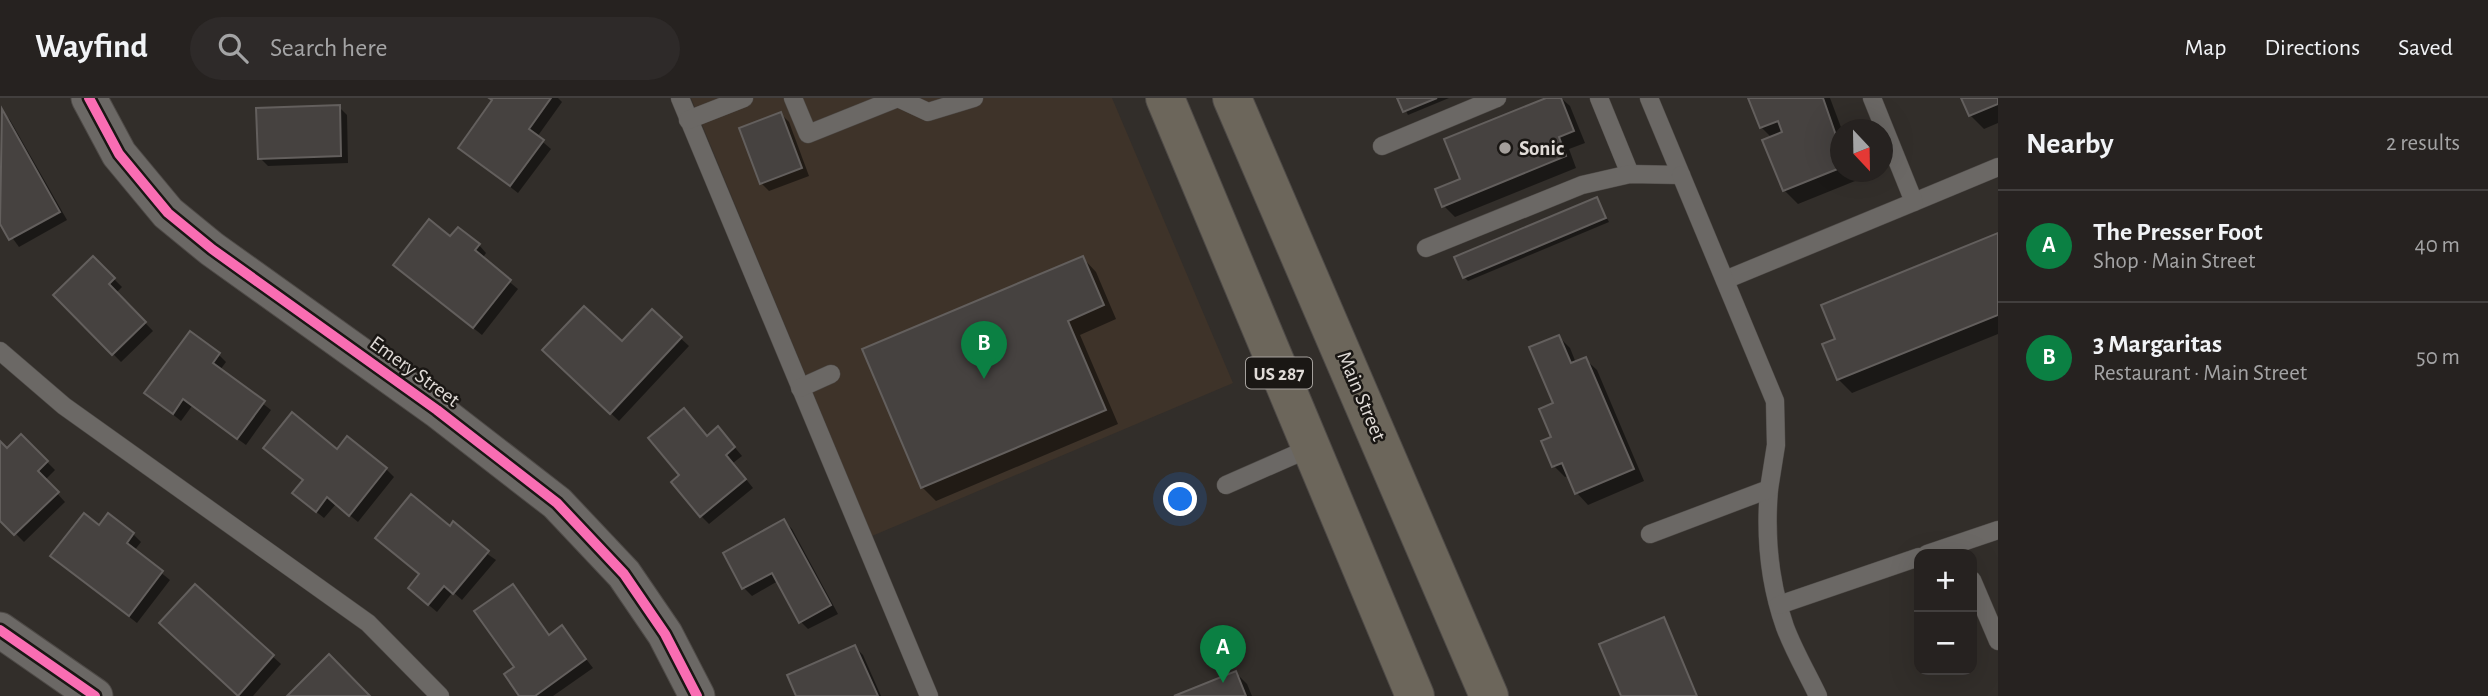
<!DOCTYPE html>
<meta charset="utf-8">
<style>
:root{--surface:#262220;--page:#2e2a29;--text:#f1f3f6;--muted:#a4a4a5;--line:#423f3e;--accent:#0b8043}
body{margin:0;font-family:"Alegreya Sans",sans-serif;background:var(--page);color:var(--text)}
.controls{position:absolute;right:21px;bottom:21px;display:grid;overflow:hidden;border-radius:14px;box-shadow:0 7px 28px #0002}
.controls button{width:63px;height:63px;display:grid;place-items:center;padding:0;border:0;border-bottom:2px solid var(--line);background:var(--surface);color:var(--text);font:35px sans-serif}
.compass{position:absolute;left:1830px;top:21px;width:63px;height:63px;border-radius:50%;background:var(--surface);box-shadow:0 7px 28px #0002;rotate:158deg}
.you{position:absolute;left:1181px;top:402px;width:24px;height:24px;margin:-18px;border:5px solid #fff;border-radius:50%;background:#1a73e8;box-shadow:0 0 0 10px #1a73e833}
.badge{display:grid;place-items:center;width:46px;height:46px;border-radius:50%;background:var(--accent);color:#fff;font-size:23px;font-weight:700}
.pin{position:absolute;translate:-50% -58px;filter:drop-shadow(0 2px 4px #0008)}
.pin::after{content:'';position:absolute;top:37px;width:24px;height:21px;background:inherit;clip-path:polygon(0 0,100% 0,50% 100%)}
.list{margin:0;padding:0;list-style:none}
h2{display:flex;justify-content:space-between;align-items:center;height:91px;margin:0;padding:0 28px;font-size:30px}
h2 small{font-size:23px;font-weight:400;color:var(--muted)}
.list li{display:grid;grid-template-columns:46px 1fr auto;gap:21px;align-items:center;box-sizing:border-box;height:112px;padding:0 28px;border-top:2px solid var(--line)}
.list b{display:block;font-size:26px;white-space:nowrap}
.list p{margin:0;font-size:23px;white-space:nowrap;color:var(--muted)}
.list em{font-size:23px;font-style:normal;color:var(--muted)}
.icon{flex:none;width:38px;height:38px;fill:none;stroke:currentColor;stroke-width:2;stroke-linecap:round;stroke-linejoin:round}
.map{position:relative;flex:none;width:1998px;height:598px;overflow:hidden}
header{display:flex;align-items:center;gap:42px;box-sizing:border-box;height:98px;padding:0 35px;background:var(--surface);border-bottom:2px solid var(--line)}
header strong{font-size:33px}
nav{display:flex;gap:38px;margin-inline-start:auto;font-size:24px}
.search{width:490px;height:63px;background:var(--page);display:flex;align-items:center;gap:18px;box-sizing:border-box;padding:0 24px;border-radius:38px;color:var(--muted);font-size:26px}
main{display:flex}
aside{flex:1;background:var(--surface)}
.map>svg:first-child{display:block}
.built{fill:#3e3329}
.shadow{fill:#0007}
.building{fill:#464240;stroke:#635f5d;stroke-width:2}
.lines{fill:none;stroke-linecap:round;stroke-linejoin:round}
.service-casing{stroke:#4e4a47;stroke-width:19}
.minor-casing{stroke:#4e4a47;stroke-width:37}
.trunk-casing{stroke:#4e4a47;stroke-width:40}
.service{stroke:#6b6865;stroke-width:18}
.minor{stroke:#6b6865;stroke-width:35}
.trunk{stroke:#6c665b;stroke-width:38}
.cycleway-casing{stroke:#1a1714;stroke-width:15}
.cycleway{stroke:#f96db3;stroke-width:10}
.poi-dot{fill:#a49f9b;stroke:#1a1714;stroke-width:2.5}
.labels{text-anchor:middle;stroke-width:5;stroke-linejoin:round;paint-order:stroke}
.shield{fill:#1a1714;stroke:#a5a19d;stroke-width:2}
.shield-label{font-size:19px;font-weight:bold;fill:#e1dcd8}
.poi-label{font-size:21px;font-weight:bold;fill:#e1dcd8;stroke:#1a1714;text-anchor:start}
.street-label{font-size:21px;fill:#e1dcd8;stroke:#1a1714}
</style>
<header>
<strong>Wayfind</strong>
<div class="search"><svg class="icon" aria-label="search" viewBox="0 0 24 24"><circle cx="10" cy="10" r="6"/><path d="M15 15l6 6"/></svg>Search here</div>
<nav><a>Map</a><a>Directions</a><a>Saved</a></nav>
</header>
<main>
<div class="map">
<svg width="1998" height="598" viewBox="0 0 1998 598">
<rect width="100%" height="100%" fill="#322e2a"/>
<polygon class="built" points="691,0 1112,0 1233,285 872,438"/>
<g class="shadow">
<polygon points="490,0 558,0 562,4 537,39 551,51 518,95 460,50 494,3"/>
<polygon points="1399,0 1449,0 1408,17"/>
<polygon points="1551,0 1561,0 1570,8 1585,45 1569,51 1576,70 1455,119 1444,108 1462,82"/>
<polygon points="1750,0 1830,0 1842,32 1840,74 1858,74 1860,81 1798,106 1784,92 1765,43 1772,40 1761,29"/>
<polygon points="1963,0 1998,0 1998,25 1984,31 1970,17"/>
<polygon points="339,9 347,17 348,65 268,68 260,60"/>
<polygon points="2,14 10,22 67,122 19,149 0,123"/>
<polygon points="781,16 789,24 809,78 769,93 761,85"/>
<polygon points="1597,101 1609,124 1468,183 1464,179"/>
<polygon points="1998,136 1998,236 1852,295 1838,281 1837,242"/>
<polygon points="451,141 479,147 486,155 482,161 518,191 482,237 403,174"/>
<polygon points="93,160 122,189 116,195 153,233 121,264 55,197"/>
<polygon points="1083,160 1096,174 1116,221 1080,237 1118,326 936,403 922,389"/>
<polygon points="652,214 689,248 619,323 544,252 622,246"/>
<polygon points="1559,239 1570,250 1576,265 1585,261 1597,272 1644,383 1588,407 1577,395 1569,378 1565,379 1554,368"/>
<polygon points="218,256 226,264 220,272 271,312 246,347 192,308 181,323 146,295"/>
<polygon points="21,338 55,372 45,382 65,404 24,444 0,420 0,346 7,352"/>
<polygon points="707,339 726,339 742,358 733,365 753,390 709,426 701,418 681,378"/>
<polygon points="338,353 386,371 394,379 358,424 336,406 324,420 303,403"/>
<polygon points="784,423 792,431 838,516 808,531 800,523 778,483 752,498 744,490"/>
<polygon points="99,430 133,436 141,444 134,453 170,482 137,525 61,466"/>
<polygon points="450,430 496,462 462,502 453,494 437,514 418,498"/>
<polygon points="195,488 281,566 253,598 237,598 161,525"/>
<polygon points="513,488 551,538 562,530 593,570 553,598 521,598 516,569"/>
<polygon points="1664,521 1698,598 1622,598"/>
<polygon points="855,549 863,557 881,598 798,598"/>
<polygon points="1236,575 1247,586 1252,598 1178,598"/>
</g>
<g class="building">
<polygon points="489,0 551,0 529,31 544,42 510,88 458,50 492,2"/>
<polygon points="1397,0 1437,0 1403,14"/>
<polygon points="1546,0 1561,0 1574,33 1559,39 1566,58 1442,109 1435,91 1460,81 1444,41"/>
<polygon points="1748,0 1823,0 1840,49 1840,70 1783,93 1762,42 1782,34 1778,23 1760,30"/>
<polygon points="1961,0 1998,0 1998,6 1969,18"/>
<polygon points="340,7 341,58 258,61 256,10"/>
<polygon points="2,11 60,114 9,142 0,126"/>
<polygon points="781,14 802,70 760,86 739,30"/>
<polygon points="1597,99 1606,120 1463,180 1454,159"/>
<polygon points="429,121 450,138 458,129 480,146 475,152 511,182 473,230 393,167"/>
<polygon points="1998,135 1998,217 1837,282 1822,246 1835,241 1821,207"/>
<polygon points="93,158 115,180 109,186 146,224 112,257 53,197"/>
<polygon points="1083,158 1104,207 1068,223 1106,312 921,390 862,251"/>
<polygon points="584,208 622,243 652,211 682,239 610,316 542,252"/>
<polygon points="190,233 220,255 213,265 265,303 237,341 183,301 173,316 144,295"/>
<polygon points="1559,237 1571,265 1586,259 1634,371 1575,396 1562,365 1552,369 1541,343 1551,339 1539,311 1553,305 1529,249"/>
<polygon points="684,310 707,338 718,328 735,349 726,357 746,381 700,419 671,384 679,377 648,340"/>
<polygon points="292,314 337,351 347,338 387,370 349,418 327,399 316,414 292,395 303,382 263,350"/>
<polygon points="21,336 48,363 38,373 59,394 14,437 0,423 0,343 7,350"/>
<polygon points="411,396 450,428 453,423 489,453 453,496 444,488 428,507 408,490 419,476 375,440"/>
<polygon points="84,415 99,427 108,415 134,435 127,445 163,473 129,518 50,458"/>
<polygon points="784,421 831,507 799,525 772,475 742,491 723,455"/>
<polygon points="195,486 274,557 238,598 159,525"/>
<polygon points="513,486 549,537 562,527 586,561 535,598 519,598 504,576 514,569 474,513"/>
<polygon points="1664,519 1697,598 1621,598 1599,546"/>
<polygon points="855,547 878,598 796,598 787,577"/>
<polygon points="329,556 370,598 287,598"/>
<polygon points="1236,573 1246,598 1174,598"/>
</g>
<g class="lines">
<defs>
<g id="service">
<polyline points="680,0 929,598"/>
<polyline points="793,0 808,36 898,0"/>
<polyline points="898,0 928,14 974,0"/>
<polyline points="1599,0 1630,76"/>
<polyline points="688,22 744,0"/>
<polyline points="1382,48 1497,0"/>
<polyline points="1914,104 1998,69"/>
<polyline points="1426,150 1582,87 1630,76 1681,77 1649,0"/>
<polyline points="1725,182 1914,104 1872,0"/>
<polyline points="0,253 64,308 368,525 440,598"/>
<polyline points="800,290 831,276"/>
<polyline points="1226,387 1310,350"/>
<path d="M1769,391C1765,438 1769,484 1785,529C1794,553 1807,575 1818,598"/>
<polyline points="1650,436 1769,391 1776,347 1775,303 1681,77"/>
<polyline points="1927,456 1998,432"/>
<polyline points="1972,482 1998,543"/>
<polyline points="1779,507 1919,459"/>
</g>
<g id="minor">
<polyline points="89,0 119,56 168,115 212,151 437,312 557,405 624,476 665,536 697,598"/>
<polyline points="0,532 95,598"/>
</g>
<g id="trunk">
<polyline points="1165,0 1415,598"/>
<polyline points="1232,0 1489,598"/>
</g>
</defs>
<use href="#service" class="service-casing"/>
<use href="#minor" class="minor-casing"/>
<use href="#trunk" class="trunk-casing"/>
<use href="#service" class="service"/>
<use href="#minor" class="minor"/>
<use href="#trunk" class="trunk"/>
<defs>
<g id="cycleway">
<polyline points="89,0 119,56 168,115 212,151 437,312 557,405 624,476 665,536 697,598"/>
<polyline points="0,532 95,598"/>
</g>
</defs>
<use href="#cycleway" class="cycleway-casing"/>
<use href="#cycleway" class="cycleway"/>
</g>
<circle class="poi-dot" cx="1505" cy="50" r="7"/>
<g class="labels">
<rect class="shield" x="1246" y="259.5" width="66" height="31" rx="5"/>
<g class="shield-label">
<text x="1279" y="282">US 287</text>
</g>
<g class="poi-label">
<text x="1519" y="57">Sonic</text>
</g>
<g class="street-label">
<text transform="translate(415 273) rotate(36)" y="7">Emery Street</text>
<text transform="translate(1362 298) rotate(67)" y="7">Main Street</text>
</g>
</g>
</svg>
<div class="controls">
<button>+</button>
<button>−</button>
</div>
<svg class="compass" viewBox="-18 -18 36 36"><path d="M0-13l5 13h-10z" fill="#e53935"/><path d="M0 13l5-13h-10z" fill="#a4a4a5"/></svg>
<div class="you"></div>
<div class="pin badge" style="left:1223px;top:585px">A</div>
<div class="pin badge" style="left:984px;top:281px">B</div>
</div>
<aside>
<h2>Nearby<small>2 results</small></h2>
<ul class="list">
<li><span class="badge">A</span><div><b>The Presser Foot</b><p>Shop · Main Street</p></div><em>40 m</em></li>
<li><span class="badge">B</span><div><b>3 Margaritas</b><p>Restaurant · Main Street</p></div><em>50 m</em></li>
</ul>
</aside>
</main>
